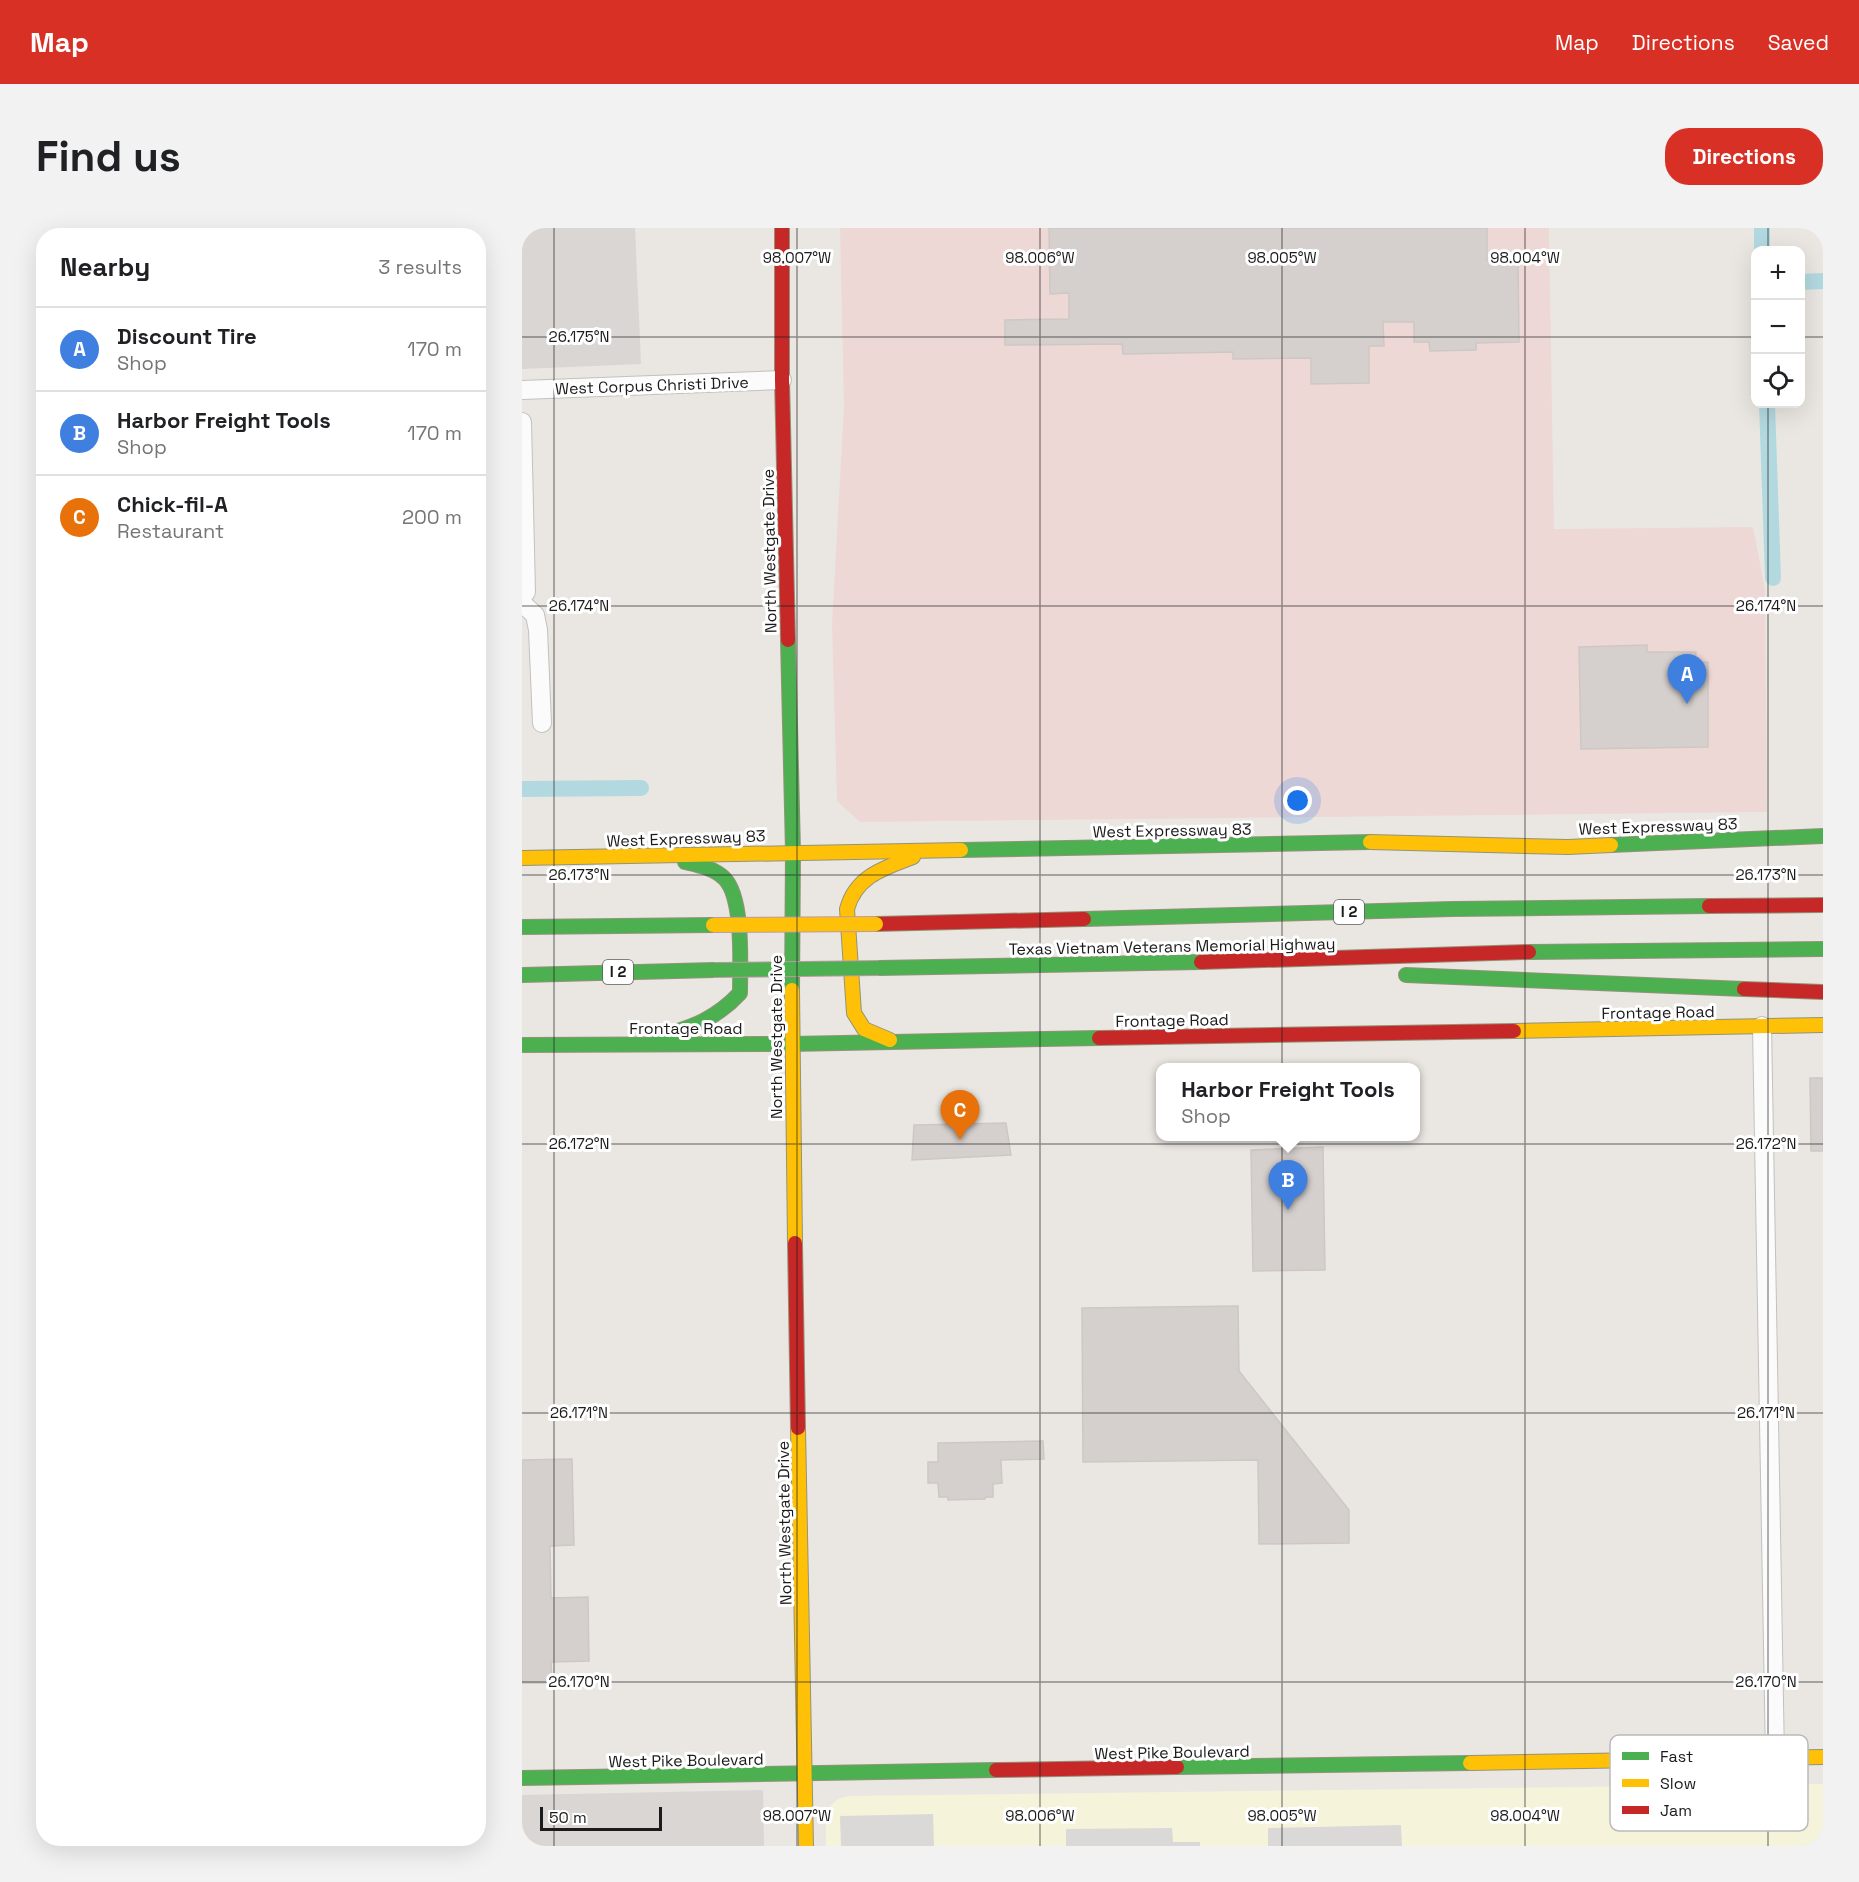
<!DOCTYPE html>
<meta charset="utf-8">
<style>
:root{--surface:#fff;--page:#f2f2f2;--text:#202124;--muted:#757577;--line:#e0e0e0;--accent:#d93025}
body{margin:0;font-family:"Space Grotesk",sans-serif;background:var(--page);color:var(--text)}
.controls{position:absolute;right:18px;top:18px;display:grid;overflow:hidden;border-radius:12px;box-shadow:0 6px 24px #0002}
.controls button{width:54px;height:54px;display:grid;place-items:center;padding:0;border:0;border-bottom:2px solid var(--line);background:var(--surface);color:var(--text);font:30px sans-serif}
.scale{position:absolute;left:18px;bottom:15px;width:122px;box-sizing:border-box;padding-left:6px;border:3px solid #1b1b1b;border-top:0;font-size:16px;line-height:21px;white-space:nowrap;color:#1b1b1b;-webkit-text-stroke:4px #fff;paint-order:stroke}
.you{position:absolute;left:776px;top:573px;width:21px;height:21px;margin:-15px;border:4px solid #fff;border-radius:50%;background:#1a73e8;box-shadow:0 0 0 9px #1a73e833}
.badge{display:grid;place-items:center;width:39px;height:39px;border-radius:50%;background:var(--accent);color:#fff;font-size:20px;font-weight:700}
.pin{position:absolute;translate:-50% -50px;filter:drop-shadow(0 2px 3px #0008)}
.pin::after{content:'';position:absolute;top:32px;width:21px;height:18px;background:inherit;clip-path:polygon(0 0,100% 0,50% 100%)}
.popup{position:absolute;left:634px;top:835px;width:264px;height:78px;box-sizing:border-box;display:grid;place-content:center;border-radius:12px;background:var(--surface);filter:drop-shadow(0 2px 4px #0005);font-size:20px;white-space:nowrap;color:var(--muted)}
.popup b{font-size:22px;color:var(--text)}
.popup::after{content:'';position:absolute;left:50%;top:100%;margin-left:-12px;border:12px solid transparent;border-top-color:var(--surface)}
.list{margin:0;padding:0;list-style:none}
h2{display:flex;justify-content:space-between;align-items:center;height:78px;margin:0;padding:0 24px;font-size:26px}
h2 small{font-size:20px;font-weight:400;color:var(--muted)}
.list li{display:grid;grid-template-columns:39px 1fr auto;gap:18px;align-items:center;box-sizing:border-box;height:84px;padding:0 24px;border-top:2px solid var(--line)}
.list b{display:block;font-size:22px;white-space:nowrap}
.list p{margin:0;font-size:20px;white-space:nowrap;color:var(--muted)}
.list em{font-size:20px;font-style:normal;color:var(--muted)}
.icon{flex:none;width:33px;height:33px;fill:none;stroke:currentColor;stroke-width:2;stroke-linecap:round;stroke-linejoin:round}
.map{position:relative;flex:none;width:1301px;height:1618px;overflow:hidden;border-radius:24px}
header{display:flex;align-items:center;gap:36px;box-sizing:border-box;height:84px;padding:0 30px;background:var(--accent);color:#fff}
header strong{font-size:28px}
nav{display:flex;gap:33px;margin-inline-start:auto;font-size:21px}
.intro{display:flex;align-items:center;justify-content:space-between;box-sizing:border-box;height:144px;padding:0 36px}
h1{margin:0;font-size:42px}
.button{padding:15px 27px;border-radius:24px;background:var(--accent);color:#fff;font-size:21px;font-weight:700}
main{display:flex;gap:36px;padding:0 36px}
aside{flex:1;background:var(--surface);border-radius:24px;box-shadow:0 6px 24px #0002}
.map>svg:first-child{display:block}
.residential{fill:#d9d6d4}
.commercial{fill:#eed8d6}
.education{fill:#f6f3db}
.parking{fill:#dad9d7}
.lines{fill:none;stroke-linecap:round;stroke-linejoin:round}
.canal{stroke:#b3d9e0;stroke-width:16}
.building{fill:#d5d0cd;stroke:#cdc8c3;stroke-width:1.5}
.street-casing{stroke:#c2c1bf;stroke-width:20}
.fast-casing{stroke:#93937a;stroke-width:16}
.slow-casing{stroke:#93937a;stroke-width:16}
.jam-casing{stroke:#93937a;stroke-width:16}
.street{stroke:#fcfbfb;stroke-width:18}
.fast{stroke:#4caf50;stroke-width:14}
.slow{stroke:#ffc107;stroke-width:14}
.jam{stroke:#c62828;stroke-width:14}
.fast-bridge-casing{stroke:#c198a6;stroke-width:16;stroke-linecap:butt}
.slow-bridge-casing{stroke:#c198a6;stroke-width:16;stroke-linecap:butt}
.fast-bridge{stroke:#4caf50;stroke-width:14}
.slow-bridge{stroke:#ffc107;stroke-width:14}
.ticks{fill:none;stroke:#1b1b1b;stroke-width:1.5;stroke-opacity:0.45}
.labels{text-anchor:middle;stroke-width:6;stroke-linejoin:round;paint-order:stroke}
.shield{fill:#fff;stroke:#5f5f5f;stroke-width:1.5}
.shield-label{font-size:15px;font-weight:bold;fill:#1b1b1b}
.street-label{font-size:16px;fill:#1b1b1b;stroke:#fff}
.key{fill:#fff;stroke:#bbb;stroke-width:1.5}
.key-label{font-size:16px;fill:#1b1b1b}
.ticks-label{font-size:15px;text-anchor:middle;fill:#1b1b1b;stroke:#fff;stroke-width:6;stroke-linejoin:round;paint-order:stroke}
</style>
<header>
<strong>Map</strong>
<nav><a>Map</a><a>Directions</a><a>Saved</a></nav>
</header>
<div class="intro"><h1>Find us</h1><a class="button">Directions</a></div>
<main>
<aside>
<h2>Nearby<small>3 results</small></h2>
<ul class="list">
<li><span class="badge" style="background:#3f7fe0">A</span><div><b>Discount Tire</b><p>Shop</p></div><em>170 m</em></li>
<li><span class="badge" style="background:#3f7fe0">B</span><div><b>Harbor Freight Tools</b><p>Shop</p></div><em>170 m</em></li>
<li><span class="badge" style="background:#e8710a">C</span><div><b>Chick-fil-A</b><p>Restaurant</p></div><em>200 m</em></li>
</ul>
</aside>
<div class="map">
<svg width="1301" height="1618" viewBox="0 0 1301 1618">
<rect width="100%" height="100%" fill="#eae7e2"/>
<g class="residential">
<polygon points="0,0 113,0 119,136 0,141"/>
<polygon points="241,1562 242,1618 0,1618 0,1567"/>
</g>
<polygon class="commercial" points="318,0 1027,0 1032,301 1231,299 1243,361 1245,584 338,594 315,573 310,396 322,179"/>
<polygon class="education" points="1301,1556 1301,1618 304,1618 304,1591 309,1577 316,1571 327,1568"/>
<g class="parking">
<polygon points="411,1586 412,1618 319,1618 318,1588"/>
<polygon points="879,1597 880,1618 746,1618 746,1600"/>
<polygon points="650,1600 651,1614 678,1614 678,1618 544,1618 544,1601"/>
</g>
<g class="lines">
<g class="canal">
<polyline points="1240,0 1240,22"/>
<polyline points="1278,54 1301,53"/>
<polyline points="1245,176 1251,350"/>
<polyline points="0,561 119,560"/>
</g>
</g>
<g class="building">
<polygon points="527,0 965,0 965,33 996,32 997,114 954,115 954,122 908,123 907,114 892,114 892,94 861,94 862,118 847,118 847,155 789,156 789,130 711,131 711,124 601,126 600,116 483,117 483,92 547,91 547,65 528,66"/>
<polygon points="1125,417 1125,424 1174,424 1173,434 1186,434 1186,519 1059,521 1057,419"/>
<polygon points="1288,850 1301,850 1301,923 1289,923"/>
<polygon points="484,895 489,927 390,932 392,897"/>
<polygon points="801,919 803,1042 731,1043 729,922"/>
<polygon points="716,1078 717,1143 827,1282 827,1315 737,1316 736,1232 561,1234 560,1080"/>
<polygon points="521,1213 522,1231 479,1232 480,1255 471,1256 471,1269 464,1269 463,1271 426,1272 426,1269 417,1269 416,1255 406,1255 406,1234 416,1234 416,1215"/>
<polygon points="50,1231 52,1317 28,1318 29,1370 66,1369 67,1433 29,1434 30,1455 0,1455 0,1232"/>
</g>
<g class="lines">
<defs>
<g id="street">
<polyline points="0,162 260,152"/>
<polyline points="0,194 4,364 0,369"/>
<polyline points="0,375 13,387 16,402 20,495"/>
<polyline points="1240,798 1253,1530"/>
</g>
<g id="fast">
<polyline points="266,412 271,624 270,762"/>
<polyline points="1089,617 1301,608"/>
<polyline points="439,622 848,614"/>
<polyline points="562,691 930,681 1187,678"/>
<polyline points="0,699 191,697"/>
<polyline points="1007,724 1301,721"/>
<polyline points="357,740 679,734"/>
<polyline points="0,747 192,742"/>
<polyline points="884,747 1222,761"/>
<path d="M138,808C170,800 195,790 218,765C218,738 222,669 202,650C192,640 176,637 163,634"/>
<polyline points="0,817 269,816 577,810"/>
<polyline points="655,1539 948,1535"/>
<polyline points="0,1550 474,1542"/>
</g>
<g id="slow">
<polyline points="848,614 1046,619 1089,617"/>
<polyline points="0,630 439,622"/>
<polyline points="270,762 273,1015"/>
<polyline points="992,803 1301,797"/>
<path d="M368,812L342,801L332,785L325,681C334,648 362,640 391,629"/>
<polyline points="276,1200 284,1618"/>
<polyline points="948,1535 1301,1529"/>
</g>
<g id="jam">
<polyline points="260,0 260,152 266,412"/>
<polyline points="1187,678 1301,677"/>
<polyline points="354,696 562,691"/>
<polyline points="679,734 1007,724"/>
<polyline points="1222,761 1301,764"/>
<polyline points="577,810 992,803"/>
<polyline points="273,1015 276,1200"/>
<polyline points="474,1542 655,1539"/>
</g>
</defs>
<use href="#street" class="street-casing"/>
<use href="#fast" class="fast-casing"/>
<use href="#slow" class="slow-casing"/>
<use href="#jam" class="jam-casing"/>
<use href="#street" class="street"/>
<use href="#fast" class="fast"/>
<use href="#slow" class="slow"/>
<use href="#jam" class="jam"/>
<defs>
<polyline id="fast-bridge" points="192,742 357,740"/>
<polyline id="slow-bridge" points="191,697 354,696"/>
</defs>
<use href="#fast-bridge" class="fast-bridge-casing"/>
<use href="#slow-bridge" class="slow-bridge-casing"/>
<use href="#fast-bridge" class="fast-bridge"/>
<use href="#slow-bridge" class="slow-bridge"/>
</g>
<path class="ticks" d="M32,0V1618M275,0V1618M518,0V1618M760,0V1618M1003,0V1618M1246,0V22M0,109H1234M1278,109H1301M1246,176V1618M0,378H1301M0,647H1301M0,916H1301M0,1185H1301M0,1454H1301"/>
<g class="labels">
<g class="shield">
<rect x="812" y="672" width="30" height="24" rx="4.5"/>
<rect x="81" y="732" width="30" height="24" rx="4.5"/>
</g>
<g class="shield-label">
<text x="827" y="689">I 2</text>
<text x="96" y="749">I 2</text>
</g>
<g class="street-label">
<text transform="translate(130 157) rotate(-2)" y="6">West Corpus Christi Drive</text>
<text transform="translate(247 323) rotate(-91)" y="6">North Westgate Drive</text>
<text transform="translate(1136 598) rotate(-2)" y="6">West Expressway 83</text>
<text transform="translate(650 602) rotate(-1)" y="6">West Expressway 83</text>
<text transform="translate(164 610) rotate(-2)" y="6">West Expressway 83</text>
<text transform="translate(650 718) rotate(-1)" y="6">Texas Vietnam Veterans Memorial Highway</text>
<text transform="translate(1136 784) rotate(-1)" y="6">Frontage Road</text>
<text transform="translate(650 792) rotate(-1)" y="6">Frontage Road</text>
<text x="164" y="806">Frontage Road</text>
<text transform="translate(254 809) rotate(-90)" y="6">North Westgate Drive</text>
<text transform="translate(262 1295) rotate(-91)" y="6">North Westgate Drive</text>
<text transform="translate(650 1524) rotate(-1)" y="6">West Pike Boulevard</text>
<text transform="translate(164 1532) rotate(-1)" y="6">West Pike Boulevard</text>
</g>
</g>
<rect x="1088" y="1507" width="198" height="96" rx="9" class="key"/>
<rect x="1100" y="1524" width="27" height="8" fill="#4caf50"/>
<rect x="1100" y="1551" width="27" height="8" fill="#ffc107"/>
<rect x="1100" y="1578" width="27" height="8" fill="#c62828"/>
<g class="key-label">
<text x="1138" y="1534">Fast</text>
<text x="1138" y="1561">Slow</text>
<text x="1138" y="1588">Jam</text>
</g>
<g class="ticks-label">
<text x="275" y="35">98.007°W</text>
<text x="518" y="35">98.006°W</text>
<text x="760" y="35">98.005°W</text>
<text x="1003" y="35">98.004°W</text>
<text x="57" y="114">26.175°N</text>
<text x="57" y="383">26.174°N</text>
<text x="1244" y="383">26.174°N</text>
<text x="57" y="652">26.173°N</text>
<text x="1244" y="652">26.173°N</text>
<text x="57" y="921">26.172°N</text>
<text x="1244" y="921">26.172°N</text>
<text x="57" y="1190">26.171°N</text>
<text x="1244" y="1190">26.171°N</text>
<text x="57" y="1459">26.170°N</text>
<text x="1244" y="1459">26.170°N</text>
<text x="275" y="1593">98.007°W</text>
<text x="518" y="1593">98.006°W</text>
<text x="760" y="1593">98.005°W</text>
<text x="1003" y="1593">98.004°W</text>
</g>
</svg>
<div class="controls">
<button>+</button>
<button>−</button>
<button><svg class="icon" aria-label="locate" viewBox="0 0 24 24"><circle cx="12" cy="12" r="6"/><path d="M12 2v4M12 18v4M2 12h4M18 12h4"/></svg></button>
</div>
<div class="scale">50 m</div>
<div class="you"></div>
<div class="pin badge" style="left:1165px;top:476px;background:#3f7fe0">A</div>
<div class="pin badge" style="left:766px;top:982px;background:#3f7fe0">B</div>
<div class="popup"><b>Harbor Freight Tools</b>Shop</div>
<div class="pin badge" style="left:438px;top:912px;background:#e8710a">C</div>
</div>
</main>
